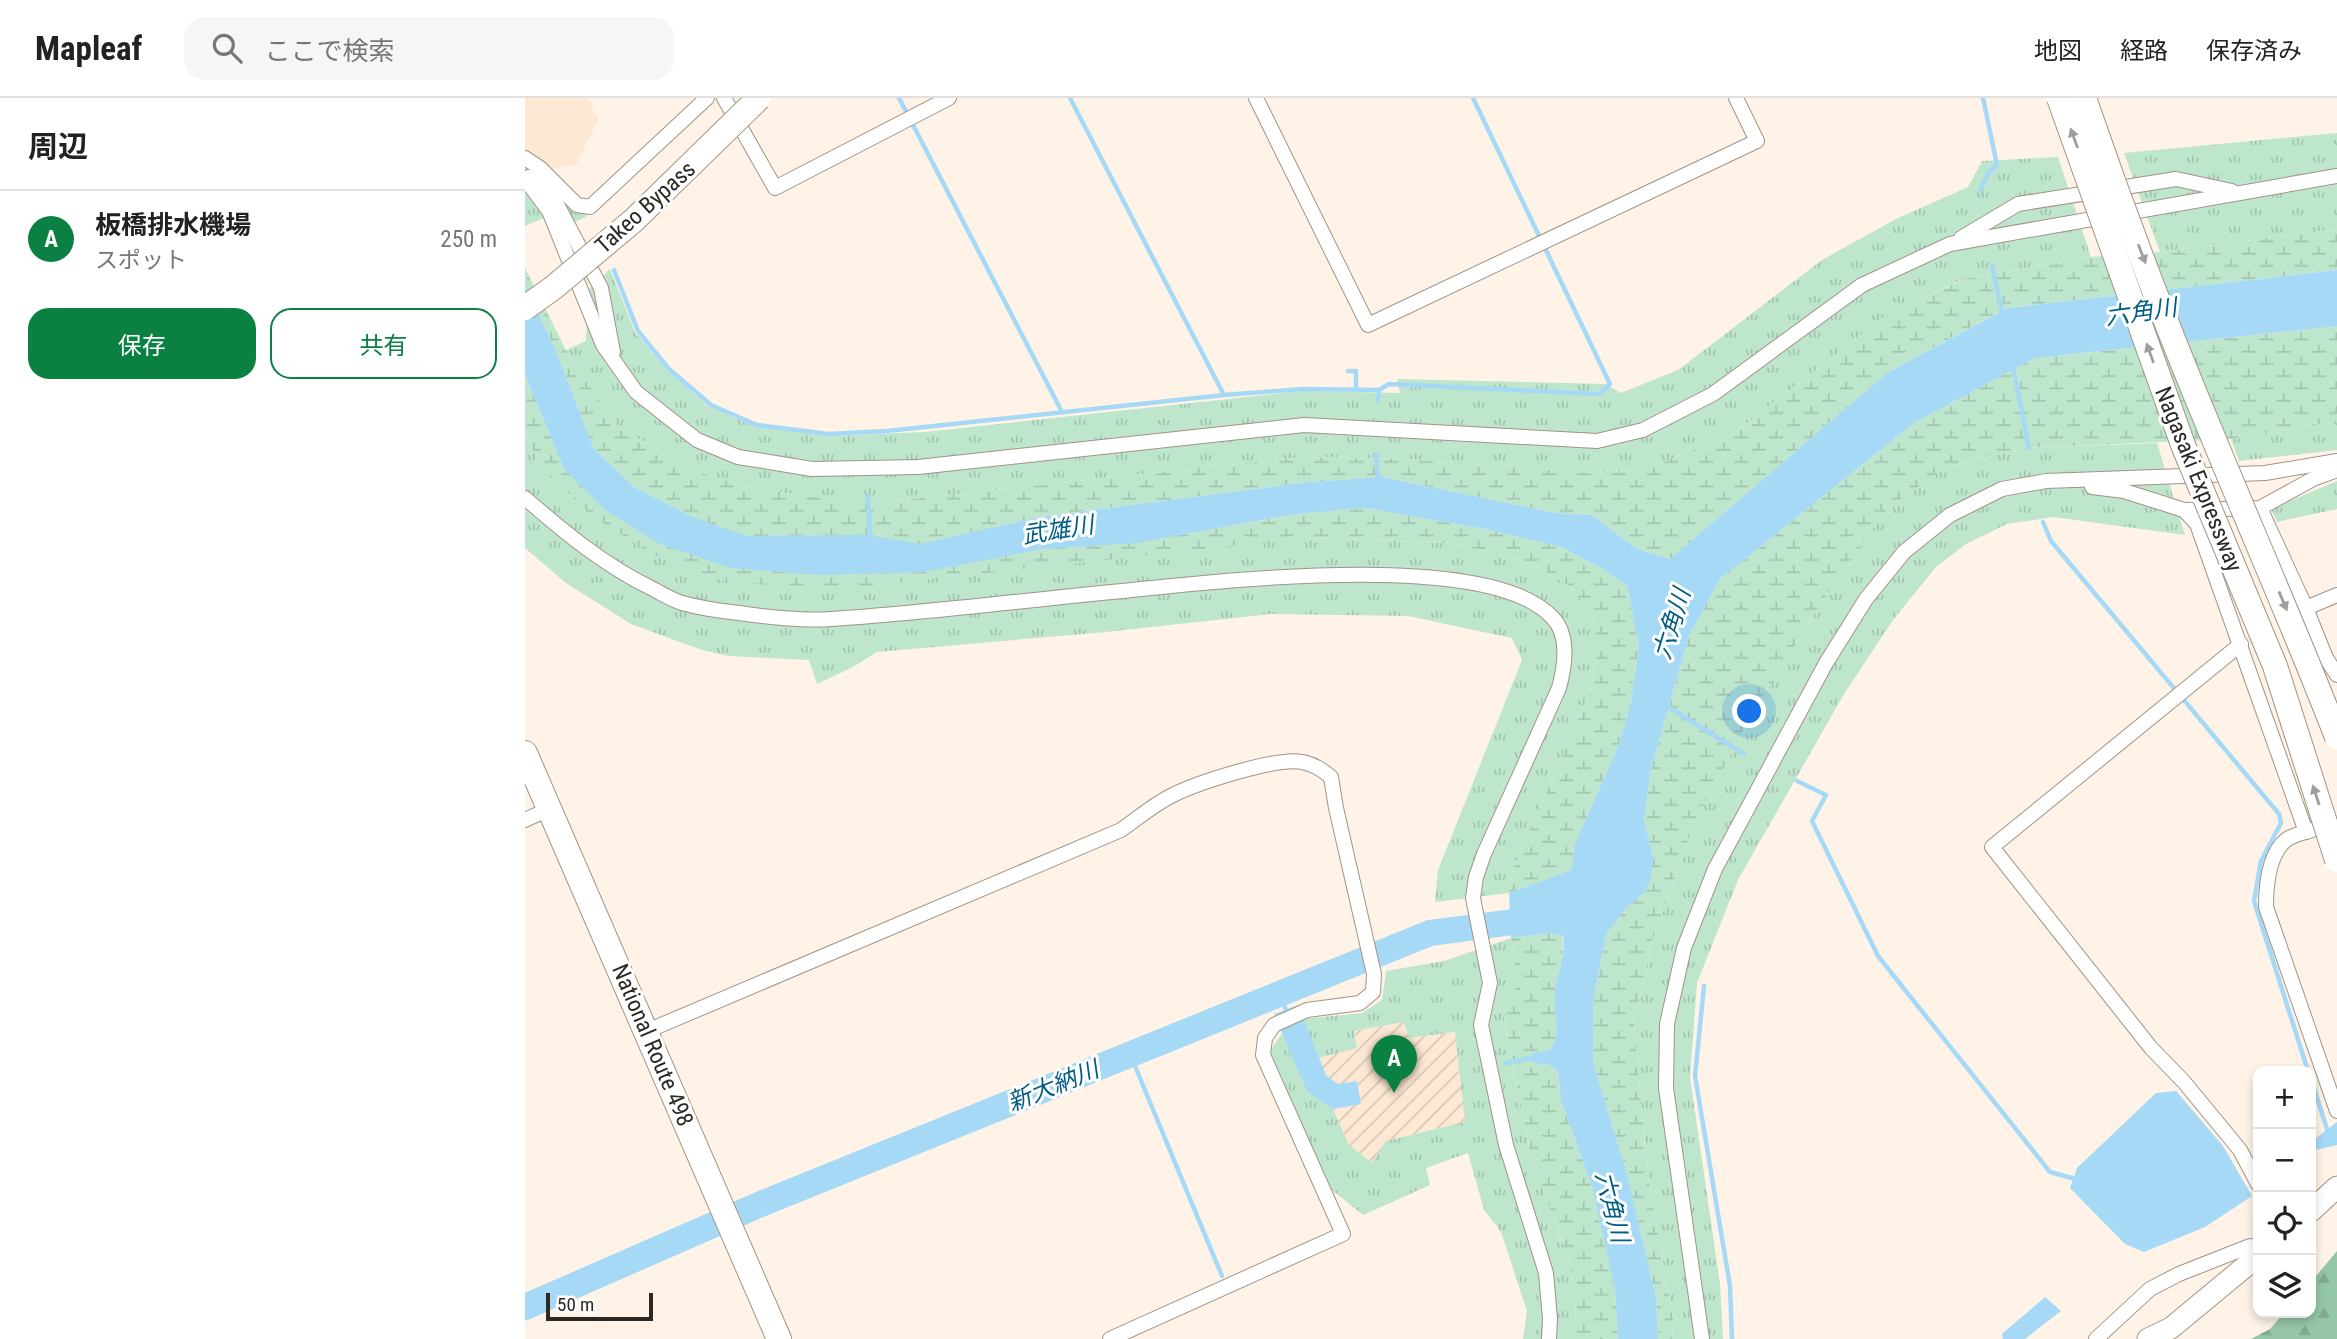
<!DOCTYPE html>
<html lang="ja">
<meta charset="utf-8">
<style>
:root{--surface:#fff;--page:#f6f6f6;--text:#222;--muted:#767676;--line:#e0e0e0;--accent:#0b8043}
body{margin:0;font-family:"Roboto Condensed","Noto Sans JP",sans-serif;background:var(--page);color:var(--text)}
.controls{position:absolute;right:21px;bottom:21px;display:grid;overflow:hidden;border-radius:14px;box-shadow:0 4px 10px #0003}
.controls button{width:63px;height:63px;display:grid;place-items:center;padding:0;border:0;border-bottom:2px solid var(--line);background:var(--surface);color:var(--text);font:35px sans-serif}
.scale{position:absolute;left:21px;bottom:18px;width:107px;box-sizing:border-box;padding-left:7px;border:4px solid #2c2721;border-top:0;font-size:19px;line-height:24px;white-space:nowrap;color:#2c2721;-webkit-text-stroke:5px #fff;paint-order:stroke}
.you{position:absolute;left:1225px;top:614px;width:24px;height:24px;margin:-18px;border:5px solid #fff;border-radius:50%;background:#1a73e8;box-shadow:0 0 0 10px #1a73e833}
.badge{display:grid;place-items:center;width:46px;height:46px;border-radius:50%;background:var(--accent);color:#fff;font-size:23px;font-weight:700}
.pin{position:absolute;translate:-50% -58px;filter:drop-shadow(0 2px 4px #0008)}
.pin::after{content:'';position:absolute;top:37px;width:24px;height:21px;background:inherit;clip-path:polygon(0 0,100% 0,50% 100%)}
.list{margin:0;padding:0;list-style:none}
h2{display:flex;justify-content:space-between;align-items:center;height:91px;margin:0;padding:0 28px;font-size:30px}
h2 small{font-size:23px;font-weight:400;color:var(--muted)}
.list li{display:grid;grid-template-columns:46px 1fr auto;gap:21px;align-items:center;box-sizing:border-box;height:98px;padding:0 28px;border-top:2px solid var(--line)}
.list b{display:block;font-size:26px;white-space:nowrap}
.list p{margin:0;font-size:23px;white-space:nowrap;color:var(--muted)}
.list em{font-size:23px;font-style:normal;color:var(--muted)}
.actions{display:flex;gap:14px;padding:21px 28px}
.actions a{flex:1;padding:16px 0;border:2px solid var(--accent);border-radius:21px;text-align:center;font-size:24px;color:var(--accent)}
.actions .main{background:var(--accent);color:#fff}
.icon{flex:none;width:38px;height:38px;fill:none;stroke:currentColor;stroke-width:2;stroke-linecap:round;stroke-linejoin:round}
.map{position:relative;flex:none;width:1812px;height:1241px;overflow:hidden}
header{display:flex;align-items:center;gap:42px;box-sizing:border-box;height:98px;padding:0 35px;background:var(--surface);border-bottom:2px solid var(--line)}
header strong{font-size:33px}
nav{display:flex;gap:38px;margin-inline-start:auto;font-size:24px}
.search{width:490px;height:63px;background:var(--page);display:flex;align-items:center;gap:18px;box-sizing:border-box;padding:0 24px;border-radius:21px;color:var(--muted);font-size:26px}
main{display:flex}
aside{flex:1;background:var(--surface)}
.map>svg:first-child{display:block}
.built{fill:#fde9d3}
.industrial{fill:url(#industrial-furrows)}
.grass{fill:url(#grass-tufts)}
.forest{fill:url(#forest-firs)}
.wetland{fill:url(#wetland-marsh)}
.water{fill:#a6d9f6}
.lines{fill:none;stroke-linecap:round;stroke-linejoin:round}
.stream{stroke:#a6d9f6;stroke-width:4.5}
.river{stroke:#a6d9f6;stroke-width:26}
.street-casing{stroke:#a19485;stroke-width:16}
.primary-casing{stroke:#a19485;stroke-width:23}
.highway-casing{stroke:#a19485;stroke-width:26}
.street{stroke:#fff;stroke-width:14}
.primary{stroke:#fff;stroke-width:21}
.highway{stroke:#fff;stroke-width:24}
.highway-bridge-casing{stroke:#a19485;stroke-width:26;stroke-linecap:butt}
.highway-bridge{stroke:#fff;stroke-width:24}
.oneway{fill:#a09e9b}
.labels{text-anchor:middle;stroke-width:6;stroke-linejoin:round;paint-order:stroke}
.street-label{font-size:23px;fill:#2c2721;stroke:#fff}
.water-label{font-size:24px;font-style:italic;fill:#005e84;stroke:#fff}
</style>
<header>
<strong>Mapleaf</strong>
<div class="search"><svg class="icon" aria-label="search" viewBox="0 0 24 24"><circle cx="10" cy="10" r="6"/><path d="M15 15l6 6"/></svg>ここで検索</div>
<nav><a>地図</a><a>経路</a><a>保存済み</a></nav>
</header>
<main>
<aside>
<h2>周辺<small></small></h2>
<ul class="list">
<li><span class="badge">A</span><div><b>板橋排水機場</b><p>スポット</p></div><em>250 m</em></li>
</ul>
<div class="actions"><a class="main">保存</a><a>共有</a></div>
</aside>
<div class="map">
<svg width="1812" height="1241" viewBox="0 0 1812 1241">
<defs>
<pattern id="industrial-furrows" width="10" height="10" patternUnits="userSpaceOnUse" patternTransform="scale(1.75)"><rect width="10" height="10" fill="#fde9d3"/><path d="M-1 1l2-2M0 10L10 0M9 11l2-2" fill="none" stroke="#d9c8b5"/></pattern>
<pattern id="grass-tufts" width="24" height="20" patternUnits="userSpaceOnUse" patternTransform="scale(1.75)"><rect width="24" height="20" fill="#bde6cd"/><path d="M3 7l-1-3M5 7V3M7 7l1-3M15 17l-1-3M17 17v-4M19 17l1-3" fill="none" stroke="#a3c5b0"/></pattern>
<pattern id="forest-firs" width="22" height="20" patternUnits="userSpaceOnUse" patternTransform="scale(1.75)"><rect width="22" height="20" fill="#95c6a8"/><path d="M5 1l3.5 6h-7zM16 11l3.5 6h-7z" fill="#81aa90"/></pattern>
<pattern id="wetland-marsh" width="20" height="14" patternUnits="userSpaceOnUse" patternTransform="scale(1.75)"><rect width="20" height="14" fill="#bde6cd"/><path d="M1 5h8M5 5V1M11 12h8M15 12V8" fill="none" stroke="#a3c5b0"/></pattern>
</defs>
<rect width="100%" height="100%" fill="#fef3e6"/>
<polygon class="built" points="0,0 62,0 73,21 52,66 25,71 0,53"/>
<polygon class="industrial" points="880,924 885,940 930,934 940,1024 861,1043 848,1066 824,1048 808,1011 836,1006 832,983 813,986 801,977 794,960 832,950 829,933"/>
<g class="grass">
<polygon points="1812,35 1812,131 1635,154 1599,55"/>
<polygon points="0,53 25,71 62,118 37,131 21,119 0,128"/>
<polygon points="1533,59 1566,159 1438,181 1359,219 1208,336 1126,369 1069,375 884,361 776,359 340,406 225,390 170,373 91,328 41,252 61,243 63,192 85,171 110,234 142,272 183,308 231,329 302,338 400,334 777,293 875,295 872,281 1080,286 1096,295 1153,272 1297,162 1371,121 1443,89 1457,63"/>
<polygon points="1812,323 1812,352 1714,363 1706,341"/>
<polygon points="0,334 15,367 63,415 928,445 1006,465 1046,489 1065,513 1074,548 1065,595 988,770 984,795 910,804 913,772 997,562 987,540 883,518 746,516 581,534 352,554 326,570 292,586 284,562 203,558 177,552 106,526 41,485 0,450"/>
<polygon points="1632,345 1660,437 1528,419 1482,426 1441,446 1411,469 1368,522 1319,596 1213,782 1172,885 1165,979 1195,1186 1198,1241 1148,1241 1149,1226 1122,1072 1109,924 1127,844 1170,723 1230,611 1304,493 1362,411 1421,369 1499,350"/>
<polygon points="1812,383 1812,411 1752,424 1746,411"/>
<polygon points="986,840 994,881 979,920 1005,1054 1045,1166 1051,1224 1047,1241 998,1241 1002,1213 976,1134 959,1112 943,1055 901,1070 905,1087 838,1117 807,1092 744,955 757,935 782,994 808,1011 824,1047 847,1065 861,1043 940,1024 930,934 884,940 879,924 829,933 832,950 794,960 778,921 837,915 857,902 861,873 919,863"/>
</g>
<polygon class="forest" points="1812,1153 1812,1241 1726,1241 1745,1231 1759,1215 1786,1215 1786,1184"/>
<g class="wetland">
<polygon points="1812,131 1812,172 1481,210 1362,275 1145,461 1112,451 1067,417 1030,415 858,379 783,384 514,419 396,446 343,437 221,438 168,419 109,389 69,351 29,248 0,189 0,170 41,252 91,328 170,373 225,390 341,406 776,359 884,361 1069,375 1126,369 1208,336 1359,219 1439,181 1566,159 1635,154"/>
<polygon points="1812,228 1812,323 1706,341 1499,350 1421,369 1362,411 1304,493 1230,611 1170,723 1127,844 1109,924 1122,1072 1149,1226 1148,1241 1133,1241 1131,1199 1102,1076 1068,964 1069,898 1081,837 1101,810 1118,796 1128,759 1119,722 1126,671 1164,538 1195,481 1389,325 1510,260"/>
<polygon points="0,277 39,371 206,470 296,477 398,474 517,451 611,445 770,416 842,410 964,432 1036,449 1078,471 1102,488 1114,548 1105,609 1092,651 1049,748 1047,773 984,795 988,770 1065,595 1074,548 1065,513 1046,489 1006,465 928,445 780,440 316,491 200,484 127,456 63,415 15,367 0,334"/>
<path d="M1025,835L1037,838C1041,857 1032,874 1030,893C1027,914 1038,933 1025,952L1007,955L1009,965L1024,967L1033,973L1036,1003L1067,1088L1090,1192L1093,1241H1047L1051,1224L1045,1166L1005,1054L979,919L994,881L986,840Z"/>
</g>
<g class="water">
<path d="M1812,172V228L1510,260L1389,325L1195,481L1164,538L1126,671L1119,722L1128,759L1126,781L1118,796L1101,810L1081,837L1069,898L1068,964L1102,1076L1131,1199L1133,1241H1093L1090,1192L1067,1088L1036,1003L1033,973L1024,967L1008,965L1007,955L1025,952C1038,933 1027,914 1030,893C1032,874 1041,857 1038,838L1025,835L986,840L984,795L1047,772L1049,748L1092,651L1105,609L1114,548L1102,488L1078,471L1036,449L964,432L842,410L770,416L611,445L517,451L398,474L296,477L206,470L135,446L80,412L39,371L0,277V189L29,248L69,351L109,389L168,419L221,438L343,437L396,446L514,419L783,384L858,379L1030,415L1067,417L1112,451L1145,461L1362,275L1482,210Z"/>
<polygon points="773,907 801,977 813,986 832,983 836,1006 808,1011 782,994 749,916"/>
<polygon points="1651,993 1698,1048 1727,1098 1680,1129 1619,1154 1600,1146 1545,1090 1552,1070 1631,995"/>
<polygon points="1812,1024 1812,1047 1786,1053 1786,1044"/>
<polygon points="1520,1199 1536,1213 1500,1241 1478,1241 1477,1236"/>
</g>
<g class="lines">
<g class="stream">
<polyline points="374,0 537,314"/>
<polyline points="545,0 699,297"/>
<polyline points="1455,93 1463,75 1472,67 1458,0"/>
<polyline points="1467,168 1478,218"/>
<polyline points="89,172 113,233 144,271 186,307 232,327 303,336 362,333 699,297 778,291 854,292 853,302"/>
<polyline points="1488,268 1504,350"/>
<polyline points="823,273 831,273 831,291"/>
<polyline points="854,292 864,286 1074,296 1085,286 948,0"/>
<polyline points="851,356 853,383"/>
<polyline points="343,398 345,443"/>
<polyline points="1518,424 1526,443 1754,716 1756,725 1736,763 1729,803 1783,973"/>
<polyline points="1140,607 1219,656"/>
<polyline points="1272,683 1301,697 1287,723 1353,858 1525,1074 1547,1080"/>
<polyline points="1179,888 1170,978 1205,1188 1207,1241"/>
<polyline points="754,896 762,914"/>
<polyline points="605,956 697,1178"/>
<polyline points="981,965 1011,959"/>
<polyline points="1786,981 1803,1034"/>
</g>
<polyline class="river" points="0,1209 236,1106 905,835 1018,820"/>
<defs>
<g id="street">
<polyline points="199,0 250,90 424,0"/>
<polyline points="731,0 843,227 1232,43 1211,0"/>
<polyline points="0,60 15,70 52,107 65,109 182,0"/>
<polyline points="4,79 26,95 76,190 88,254"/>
<polyline points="0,81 24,113 78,247 111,294 172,342 213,359 287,371 393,369 779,327 1072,343 1118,332 1188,296 1337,187 1425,146 1812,78"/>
<polyline points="1436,140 1493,106 1651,81 1707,93"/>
<polyline points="1567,389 1599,393 1659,412 1735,410 1788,381 1812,372"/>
<path d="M0,400C39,434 79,467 126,490C136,495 147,502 157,505C175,510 195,513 214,515C240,519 280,523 306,521C400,515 493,503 587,494C680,485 961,449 1027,519C1045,537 1040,568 1034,590L959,756L951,779L948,800L965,885L956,927L981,1047L1021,1175L1025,1221L1024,1241"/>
<polyline points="1735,410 1781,510"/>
<polyline points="1659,412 1672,426 1781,734"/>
<polyline points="1812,497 1781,510 1801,560 1812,577"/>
<polyline points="1716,546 1467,749 1626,950 1659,984 1715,1052 1733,1086"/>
<polyline points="0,722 24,711"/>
<path d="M1787,732C1778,735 1769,736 1761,742C1743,757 1741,788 1741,809L1812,1013"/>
<path d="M122,933L596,732C612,721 628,707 646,698C671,685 751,659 777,664C789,666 797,672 806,679L811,710L849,876L848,894L835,905L782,912L749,927L740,940L738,957L818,1136L585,1241"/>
<polyline points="1177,1241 1141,990 1142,926 1159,850 1190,771 1301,565 1341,501 1379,454 1425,417 1477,391 1521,383 1740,375 1812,363"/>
<polyline points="1571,1241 1625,1191 1654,1176 1725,1148 1733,1157"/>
</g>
<g id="primary">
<polyline points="1786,1113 1812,1089"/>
<polyline points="1623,1241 1646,1230 1733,1158"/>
</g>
<polyline id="highway" points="0,655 254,1241"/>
</defs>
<use href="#street" class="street-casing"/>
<use href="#primary" class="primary-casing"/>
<use href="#highway" class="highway-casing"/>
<use href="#street" class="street"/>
<use href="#primary" class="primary"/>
<use href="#highway" class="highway"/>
<defs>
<g id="highway-bridge">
<polyline points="1534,0 1658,347 1750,568 1812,762"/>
<path d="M1559,0C1598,114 1641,227 1688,339C1729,439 1773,538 1812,639"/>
<polyline points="0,210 28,190 109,122 234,0"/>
</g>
</defs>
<use href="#highway-bridge" class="highway-bridge-casing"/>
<use href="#highway-bridge" class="highway-bridge"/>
</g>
<defs><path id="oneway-solid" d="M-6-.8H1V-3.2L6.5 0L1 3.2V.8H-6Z" transform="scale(1.75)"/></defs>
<g class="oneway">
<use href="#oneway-solid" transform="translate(1549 40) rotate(-110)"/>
<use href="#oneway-solid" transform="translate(1617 156) rotate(69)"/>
<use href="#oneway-solid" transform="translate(1625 255) rotate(-110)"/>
<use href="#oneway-solid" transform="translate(1758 503) rotate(67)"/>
<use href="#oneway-solid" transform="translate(1791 697) rotate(-108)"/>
</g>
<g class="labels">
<g class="street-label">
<text transform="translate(120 109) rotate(-42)" y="8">Takeo Bypass</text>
<text transform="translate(1674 381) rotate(68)" y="8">Nagasaki Expressway</text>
<text transform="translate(128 947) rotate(67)" y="8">National Route 498</text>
</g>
<g class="water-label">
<text transform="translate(1616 214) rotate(-8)" y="8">六角川</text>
<text transform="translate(533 432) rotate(-9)" y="8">武雄川</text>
<text transform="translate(1147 526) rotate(-73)" y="8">六角川</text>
<text transform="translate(528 988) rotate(-22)" y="8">新大納川</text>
<text transform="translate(1087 1109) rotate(76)" y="8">六角川</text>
</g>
</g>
</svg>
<div class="controls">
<button>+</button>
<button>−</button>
<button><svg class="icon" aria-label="locate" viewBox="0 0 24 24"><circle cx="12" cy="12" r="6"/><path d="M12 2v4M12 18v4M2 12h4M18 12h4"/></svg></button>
<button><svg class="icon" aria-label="layers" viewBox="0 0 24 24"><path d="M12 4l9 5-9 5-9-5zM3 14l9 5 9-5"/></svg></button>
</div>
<div class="scale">50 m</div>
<div class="you"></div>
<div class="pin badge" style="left:869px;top:995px">A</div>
</div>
</main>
